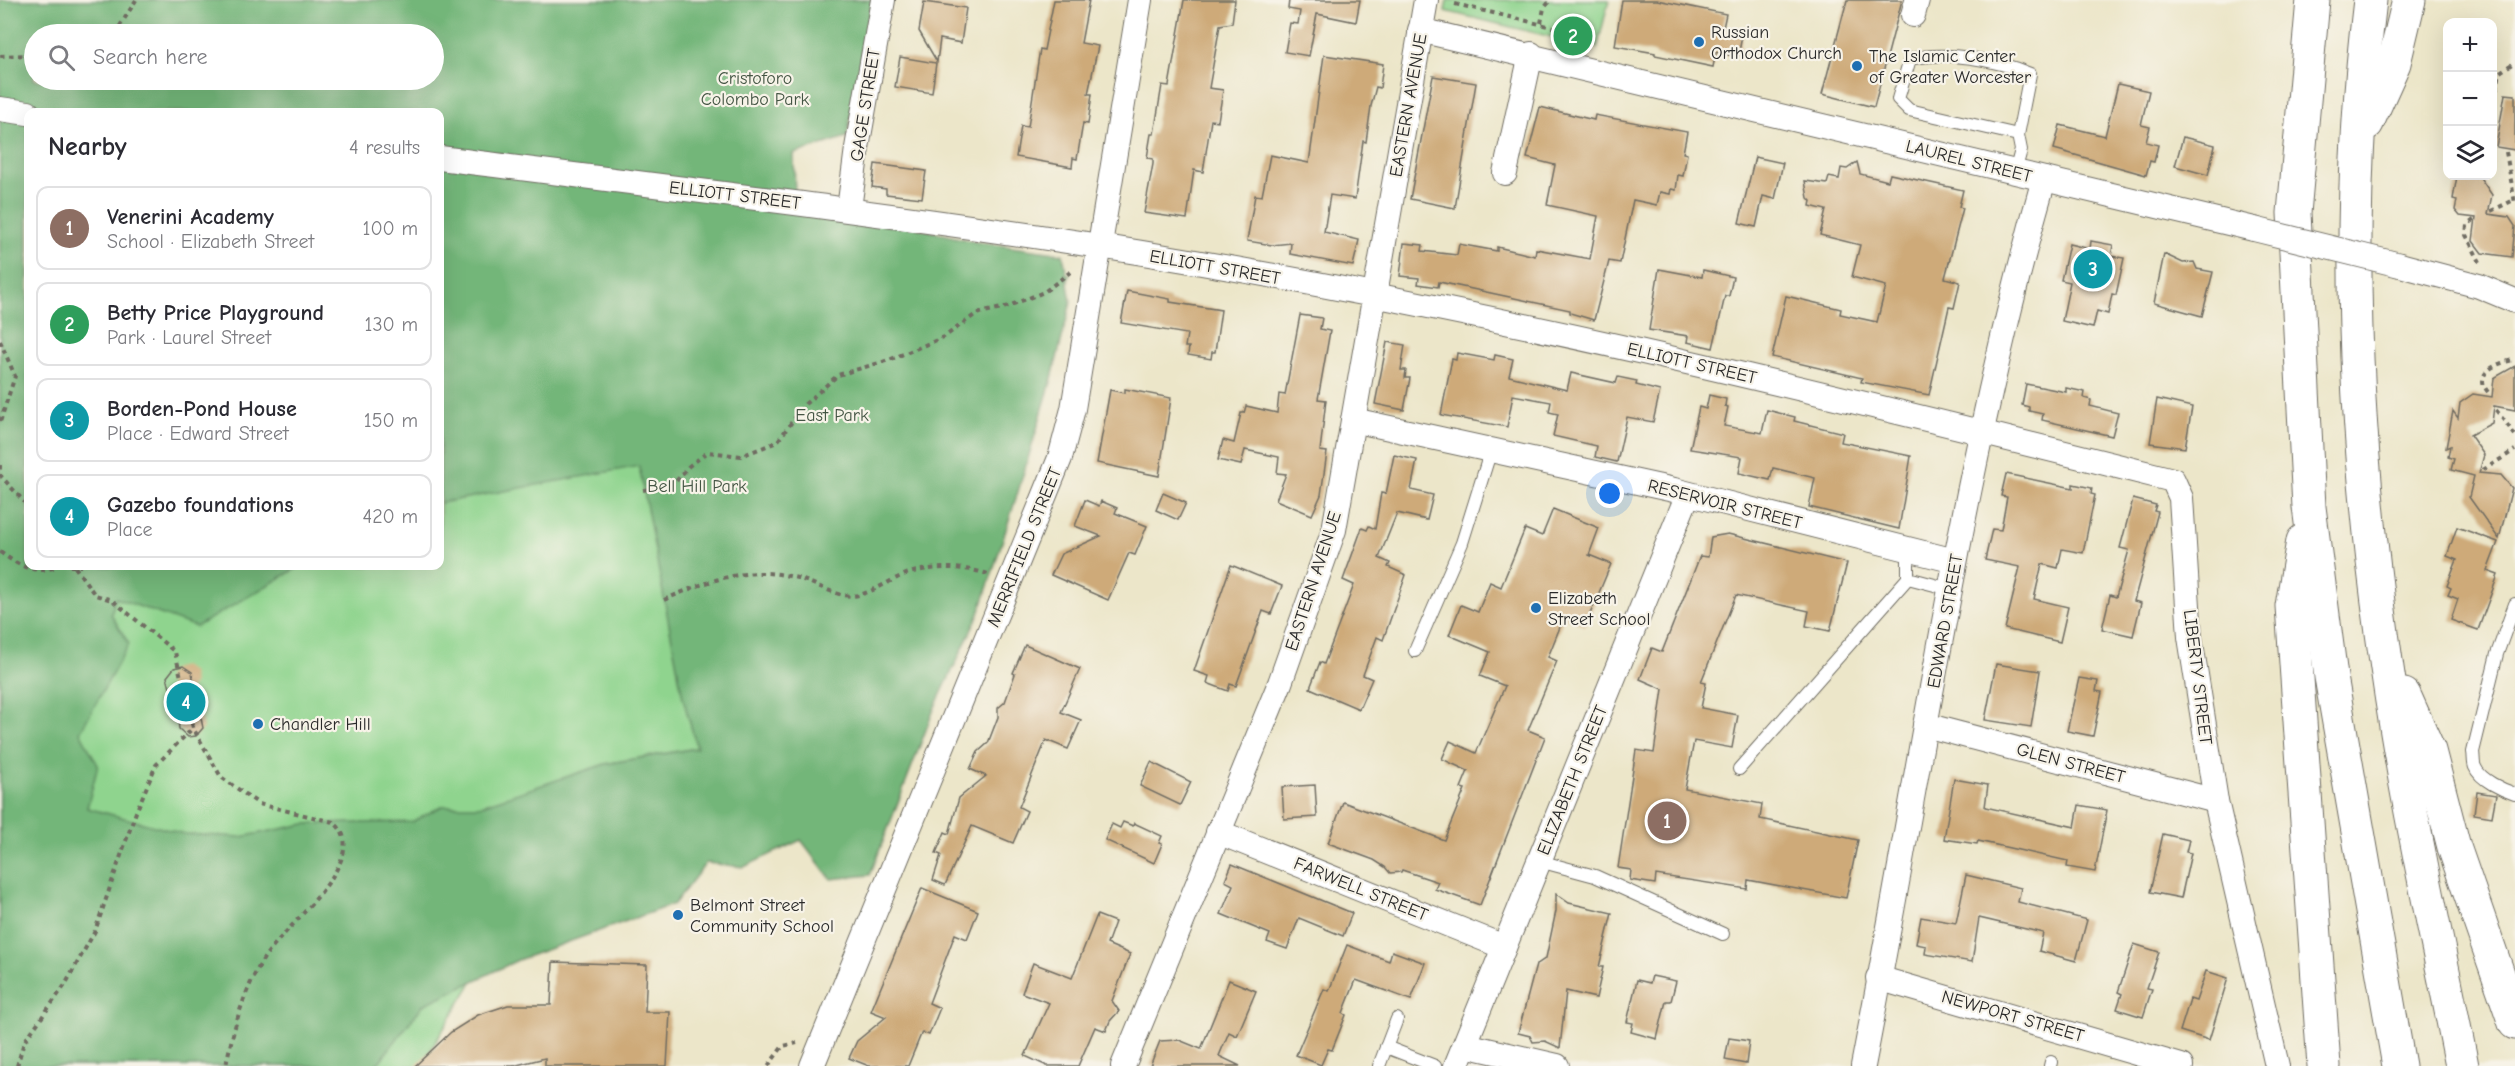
<!DOCTYPE html>
<meta charset="utf-8">
<style>
:root{--surface:#fff;--page:#f2f2f3;--text:#2b2b33;--muted:#7c7c81;--line:#e1e1e2;--accent:#ea580c}
body{margin:0;font-family:"Comic Neue",sans-serif;background:var(--page);color:var(--text)}
.controls{position:absolute;right:18px;top:18px;display:grid;overflow:hidden;border-radius:12px;box-shadow:0 6px 24px #0002}
.controls button{width:54px;height:54px;display:grid;place-items:center;padding:0;border:0;border-bottom:2px solid var(--line);background:var(--surface);color:var(--text);font:30px sans-serif}
.you{position:absolute;left:1610px;top:494px;width:21px;height:21px;margin:-15px;border:4px solid #fff;border-radius:50%;background:#1a73e8;box-shadow:0 0 0 9px #1a73e833}
.badge{display:grid;place-items:center;width:39px;height:39px;border-radius:50%;background:var(--accent);color:#fff;font-size:20px;font-weight:700}
.pin{position:absolute;translate:-50% -50%;border:3px solid #fff;box-shadow:0 2px 6px #0006}
.list{margin:0;padding:0;list-style:none}
h2{display:flex;justify-content:space-between;align-items:center;height:78px;margin:0;padding:0 24px;font-size:26px}
h2 small{font-size:20px;font-weight:400;color:var(--muted)}
.list li{display:grid;grid-template-columns:39px 1fr auto;gap:18px;align-items:center;box-sizing:border-box;height:84px;margin:0 12px 12px;padding:0 12px;border:2px solid var(--line);border-radius:12px}
.list b{display:block;font-size:22px;white-space:nowrap}
.list p{margin:0;font-size:20px;white-space:nowrap;color:var(--muted)}
.list em{font-size:20px;font-style:normal;color:var(--muted)}
.icon{flex:none;width:33px;height:33px;fill:none;stroke:currentColor;stroke-width:2;stroke-linecap:round;stroke-linejoin:round}
.map{position:relative;flex:none;width:2515px;height:1066px;overflow:hidden}
.search{position:absolute;background:var(--surface);box-shadow:0 6px 24px #0002;left:24px;top:24px;width:420px;height:66px;display:flex;align-items:center;gap:15px;box-sizing:border-box;padding:0 21px;border-radius:33px;color:var(--muted);font-size:22px}
.panel{position:absolute;background:var(--surface);box-shadow:0 6px 24px #0002;left:24px;top:108px;width:420px;height:462px;border-radius:12px}
.map>svg:first-child{display:block}
.green{fill:#8fd48e;stroke:#5d805c;stroke-width:1.5}
.forest{fill:#73b679;stroke:#4f7052;stroke-width:1.5;fill-rule:evenodd}
.building{fill:#ceaa79}
.lines{fill:none;stroke-linecap:round;stroke-linejoin:round}
.lane-casing{stroke:#6f6c62;stroke-width:14}
.street-casing{stroke:#6f6c62;stroke-width:26}
.highway-casing{stroke:#6f6c62;stroke-width:35}
.path{stroke:#6f6c62;stroke-width:4;stroke-dasharray:4.5 4.5;stroke-linecap:butt}
.lane{stroke:#fff;stroke-width:12}
.street{stroke:#fff;stroke-width:24}
.highway{stroke:#fff;stroke-width:33}
.street-bridge-casing{stroke:#6f6c62;stroke-width:26;stroke-linecap:butt}
.street-bridge{stroke:#fff;stroke-width:24}
.poi-dot{fill:#1f6fb2;stroke:#f7f3e8;stroke-width:2}
.labels{text-anchor:middle;stroke-width:4.5;stroke-linejoin:round;paint-order:stroke}
.poi-label{font-size:18px;fill:#2b2b2b;stroke:#f7f3e8;text-anchor:start}
.park-label{font-size:18px;fill:#454;stroke:#f7f3e8}
.street-label{font-size:18px;fill:#2b2b2b;stroke:#f7f3e8}
</style>
<div class="map">
<svg width="2515" height="1066" viewBox="0 0 2515 1066">
<rect width="100%" height="100%" fill="#f7f3e8"/>
<filter id="ink" filterUnits="userSpaceOnUse"><feTurbulence type="fractalNoise" baseFrequency=".0167" numOctaves="2"/><feDisplacementMap in="SourceGraphic" scale="12" xChannelSelector="R" yChannelSelector="G"/><feConvolveMatrix kernelMatrix="1 2 1 2 8 2 1 2 1" color-interpolation-filters="sRGB"/></filter>
<filter id="wash" filterUnits="userSpaceOnUse"><feTurbulence type="fractalNoise" baseFrequency=".008" numOctaves="4" result="noise"/><feDisplacementMap in="SourceGraphic" scale="24" xChannelSelector="R" yChannelSelector="G"/><feGaussianBlur stdDeviation="1.35" result="paint"/><feColorMatrix in="noise" values="0 0 0 0 0 0 0 0 0 0 0 0 0 0 0 0 0 1.4 0 .05"/><feComposite in="paint" operator="in"/></filter>
<g filter="url(#wash)">
<rect width="100%" height="100%" fill="#ece6c9"/>
<g class="green">
<polygon points="1447,0 1609,0 1597,48 1445,11"/>
<polygon points="0,134 28,566 440,566 440,192 1070,274 930,707 605,764 421,1066 0,1066"/>
</g>
<path class="forest" d="M0,0H872L847,137L794,154L795,199L976,242L1063,254L1071,302L1051,382L1017,495L979,614L934,709L870,875L831,879L801,840L744,867L706,863L674,904L518,960L423,1005L376,1066H0ZM34,34H434V80H34ZM28,112H440V503L639,466L683,698L697,748L605,764L479,806H442L412,822L305,824L241,837L184,834L87,808L98,765L80,732L129,644L111,614L116,598L196,627L299,567L28,566Z"/>
<g id="blocks">
<g class="building">
<polygon points="1054,0 1089,0 1081,43 1098,46 1088,94 1092,94 1088,124 1083,123 1077,159 1073,158 1072,167 1016,157 1021,126 1028,127 1040,49 1044,50"/>
<polygon points="1184,0 1235,0 1232,23 1220,25 1209,88 1223,90 1218,121 1211,120 1203,172 1194,170 1187,219 1144,213 1153,164 1153,159 1147,158 1151,134 1154,134 1162,85 1169,86"/>
<polygon points="1289,0 1360,0 1356,22 1317,14 1309,56 1285,52 1290,23 1298,24 1300,11 1288,9"/>
<polygon points="1622,0 1657,0 1726,14 1723,28 1743,31 1738,57 1716,52 1713,67 1655,55 1655,53 1615,46"/>
<polygon points="1847,0 1902,0 1874,107 1822,94"/>
<polygon points="924,2 966,8 961,43 940,39 937,62 919,31"/>
<polygon points="1324,55 1383,64 1380,88 1376,87 1371,106 1366,142 1363,141 1355,199 1330,195 1324,232 1359,240 1353,266 1290,254 1291,243 1272,245 1247,241 1255,195 1262,196 1270,155 1309,163"/>
<polygon points="900,57 936,63 932,93 895,87"/>
<polygon points="1433,76 1476,83 1455,208 1410,199"/>
<polygon points="2118,84 2149,91 2141,125 2150,127 2146,142 2158,145 2154,162 2150,161 2146,175 2054,149 2060,125 2105,136"/>
<polygon points="2505,94 2515,95 2515,150 2496,147"/>
<polygon points="1540,107 1594,120 1595,115 1687,132 1683,153 1687,154 1683,176 1678,175 1676,190 1671,189 1670,194 1660,192 1657,205 1633,200 1620,263 1609,261 1594,320 1570,313 1570,310 1439,282 1438,287 1418,284 1419,278 1400,276 1404,243 1423,245 1422,251 1457,255 1459,244 1497,251 1497,247 1535,256 1536,249 1590,259 1598,216 1547,205 1555,165 1527,158"/>
<polygon points="2183,137 2215,145 2208,175 2175,166"/>
<polygon points="1755,157 1783,163 1775,199 1763,196 1756,227 1739,223"/>
<polygon points="1857,162 1860,174 1888,181 1890,174 1963,190 1959,207 1963,208 1945,278 1960,282 1954,308 1949,307 1929,395 1861,382 1862,378 1772,357 1786,296 1841,309 1840,314 1877,322 1886,286 1852,277 1860,245 1820,235 1826,210 1810,206 1811,201 1808,198 1805,181 1827,184 1829,177 1839,179 1841,168 1847,169"/>
<polygon points="875,164 926,171 922,198 886,194 886,189 872,187"/>
<polygon points="2457,176 2479,176 2492,195 2488,214 2509,217 2515,226 2512,257 2482,253 2473,241 2476,218 2460,216 2455,210 2457,200 2453,199"/>
<polygon points="2091,241 2113,245 2111,256 2124,258 2116,295 2112,294 2108,314 2097,311 2093,328 2062,321 2070,282 2061,280 2069,244 2090,249"/>
<polygon points="2164,254 2183,263 2194,262 2197,269 2213,272 2202,316 2154,303"/>
<polygon points="1659,269 1702,277 1703,270 1733,277 1729,296 1725,296 1713,348 1687,342 1688,336 1649,330"/>
<polygon points="1127,291 1170,299 1170,302 1221,310 1215,352 1212,352 1211,359 1188,355 1189,347 1185,347 1187,334 1121,323"/>
<polygon points="1300,315 1322,318 1320,329 1330,331 1318,399 1326,400 1320,451 1327,452 1321,495 1312,515 1276,500 1286,474 1277,473 1279,457 1245,450 1241,465 1218,460 1223,440 1234,443 1241,413 1244,413 1246,406 1277,413 1279,394 1285,395"/>
<polygon points="1387,342 1405,345 1401,370 1406,370 1405,378 1410,378 1404,410 1375,404"/>
<polygon points="1457,353 1494,360 1495,355 1513,359 1509,376 1567,390 1571,373 1616,383 1618,377 1637,381 1636,385 1660,391 1653,422 1627,417 1617,462 1595,457 1597,446 1553,436 1558,414 1549,412 1551,402 1513,395 1507,427 1441,415 1452,359 1456,360"/>
<polygon points="2515,366 2515,410 2494,406 2492,423 2470,435 2484,455 2479,473 2501,475 2512,488 2499,539 2469,497 2474,476 2451,470 2454,459 2448,457 2450,446 2446,448 2453,411 2458,418 2460,403 2473,394 2492,397 2494,378"/>
<polygon points="2026,384 2066,392 2066,388 2085,392 2084,398 2091,400 2090,406 2118,413 2112,436 2042,420 2043,414 2029,411 2029,407 2022,405"/>
<polygon points="1125,389 1171,398 1159,476 1097,463 1110,390 1125,393"/>
<polygon points="1709,395 1726,399 1725,406 1728,407 1724,426 1762,433 1767,410 1795,417 1794,421 1843,433 1841,442 1911,456 1899,529 1809,507 1815,478 1773,468 1770,480 1739,473 1742,457 1690,449 1699,407 1706,409"/>
<polygon points="2157,399 2192,407 2185,448 2150,443"/>
<polygon points="1394,455 1417,460 1411,490 1433,495 1427,520 1397,513 1379,558 1390,563 1388,567 1406,575 1383,640 1377,637 1363,675 1372,679 1359,709 1310,688 1320,662 1324,664 1354,585 1343,580 1362,528 1367,530 1369,526 1375,529 1381,493 1386,494"/>
<polygon points="2006,474 2073,488 2073,484 2092,488 2091,494 2095,495 2083,553 2062,549 2058,568 2042,564 2034,599 2068,607 2060,642 2005,629 2020,567 1985,560 1992,529 2001,530 2007,497 2001,496"/>
<polygon points="1163,493 1186,503 1178,520 1156,510"/>
<polygon points="2133,499 2156,505 2154,511 2158,512 2134,601 2141,603 2133,636 2102,629 2110,595 2116,597 2129,550 2120,548"/>
<polygon points="1085,500 1099,506 1101,501 1117,508 1115,513 1147,526 1135,555 1129,553 1108,600 1051,575 1061,554 1101,536 1075,526"/>
<polygon points="1553,509 1599,528 1589,555 1611,564 1585,626 1564,617 1548,657 1557,661 1528,730 1545,737 1480,905 1435,889 1438,882 1402,870 1401,872 1390,873 1385,867 1374,860 1328,843 1343,802 1444,840 1465,789 1461,788 1468,771 1442,759 1450,741 1476,753 1505,686 1480,676 1490,652 1449,635 1461,605 1478,612 1490,582 1501,587 1525,529 1542,536"/>
<polygon points="2457,527 2498,542 2487,571 2498,575 2478,630 2451,620 2458,599 2448,595 2451,588 2447,586 2457,560 2447,556"/>
<polygon points="1728,534 1847,563 1830,631 1806,626 1809,611 1736,595 1701,682 1706,683 1701,708 1738,715 1732,748 1694,741 1685,789 1762,804 1760,819 1858,840 1846,898 1748,880 1747,889 1656,875 1655,884 1630,880 1631,870 1618,868 1636,750 1654,753 1663,689 1640,679 1652,648 1662,652 1700,556 1708,557 1711,537"/>
<polygon points="1231,565 1282,586 1271,614 1263,611 1236,686 1230,684 1228,691 1207,683 1209,676 1194,671"/>
<polygon points="1025,645 1080,669 1061,712 1081,720 1068,749 1046,740 1019,807 1027,811 1013,843 972,826 945,885 933,880 941,855 936,853 945,832 949,834 959,798 986,776 970,769 978,752 988,743 998,717 998,708 1005,702 1015,674 1013,673"/>
<polygon points="1996,664 2040,671 2031,727 1985,720"/>
<polygon points="183,666 192,672 194,683 185,698 170,688 167,677 174,668"/>
<polygon points="2079,678 2098,681 2096,691 2102,692 2093,736 2067,731"/>
<polygon points="187,706 201,718 203,728 196,736 188,737 179,729 178,721"/>
<polygon points="1151,762 1191,782 1180,805 1140,786"/>
<polygon points="1954,779 1988,785 1985,807 2075,827 2079,805 2107,810 2095,872 2067,867 2068,861 1978,841 1977,844 1944,839"/>
<polygon points="1315,785 1317,817 1284,819 1282,787"/>
<polygon points="2477,792 2496,795 2492,817 2474,814"/>
<polygon points="1123,822 1133,826 1134,823 1162,836 1159,843 1162,844 1154,863 1105,840 1112,824 1120,828"/>
<polygon points="2163,834 2189,840 2186,852 2191,853 2181,898 2150,892"/>
<polygon points="1232,864 1352,913 1343,936 1299,918 1287,949 1267,942 1270,934 1221,914 1233,885 1225,881"/>
<polygon points="1966,875 2021,888 2018,902 2087,920 2076,961 2039,951 2043,933 1979,918 1972,962 1925,954 1926,946 1916,944 1921,917 1956,923"/>
<polygon points="922,888 978,911 967,939 955,934 929,1003 940,1008 929,1035 922,1032 908,1066 869,1066 849,1058 857,1041 886,1017 871,1011"/>
<polygon points="1556,894 1569,903 1612,913 1599,967 1603,967 1596,998 1566,991 1560,1048 1545,1041 1533,1042 1530,1036 1518,1033 1536,965 1546,958 1556,911"/>
<polygon points="1097,915 1115,922 1107,944 1130,954 1112,1001 1119,1011 1110,1021 1106,1031 1095,1027 1078,1066 1047,1066 1025,1056 1049,1003 1022,993 1033,963 1072,978"/>
<polygon points="2134,944 2159,952 2147,988 2152,989 2143,1017 2117,1009 2122,994 2118,992"/>
<polygon points="1347,945 1389,961 1392,951 1425,963 1411,1000 1356,980 1343,1013 1346,1015 1332,1050 1328,1049 1321,1065 1296,1055 1324,989 1329,991"/>
<polygon points="553,962 647,965 645,1012 670,1012 667,1066 545,1066 545,1058 513,1066 415,1066 451,1032 478,1015 508,1005 551,1005"/>
<polygon points="2206,971 2228,978 2209,1040 2180,1031 2190,999 2196,1001"/>
<polygon points="1652,976 1676,981 1671,1001 1666,1001 1657,1039 1631,1032 1633,1023 1627,1022 1637,980 1650,983"/>
<polygon points="1229,980 1256,991 1237,1036 1229,1032 1219,1056 1240,1066 1150,1066 1160,1041 1179,1040 1201,1049"/>
<polygon points="1729,1038 1749,1041 1746,1064 1725,1060"/>
</g>
</g>
</g>
<g filter="url(#ink)">
<use href="#blocks" fill-opacity="0" stroke="#6f6c62" stroke-width="1.5"/>
<g class="lines">
<defs>
<g id="lane">
<path d="M2015,172L2021,150L2018,135L2030,74C1995,59 1947,51 1910,59L1898,99L1909,110L2018,135"/>
<polyline points="1908,578 1950,589"/>
<path d="M2515,604L2497,654L2473,752C2474,756 2473,763 2475,767C2480,780 2503,790 2515,794"/>
<polyline points="1415,651 1462,543 1491,450"/>
<polyline points="1739,769 1908,578 1908,549"/>
<polyline points="1539,861 1595,876 1723,934"/>
<polyline points="1386,1047 1435,1066"/>
<polyline points="1379,1066 1397,1019"/>
<polyline points="2050,1066 2051,1062"/>
</g>
<g id="street">
<polyline points="1913,15 1917,0"/>
<polyline points="1420,30 2254,229"/>
<polyline points="0,109 28,113"/>
<path d="M440,158C659,186 880,212 1099,246C1461,303 1818,391 2173,480L2181,498L2190,637L2216,801L2277,1066"/>
<polyline points="1505,173 1531,54"/>
<polyline points="849,209 857,148 883,0"/>
<polyline points="2400,265 2479,286 2515,301"/>
<polyline points="1353,420 1674,490 1955,561"/>
<polyline points="1925,725 2216,801"/>
<polyline points="1218,832 1504,947"/>
<polyline points="1878,978 2181,1066"/>
<polyline points="1465,1045 1557,1066"/>
<polyline points="812,1066 1060,458 1073,409 1140,0"/>
<polyline points="1123,1066 1280,683 1334,530 1426,0"/>
<polyline points="1456,1066 1688,494"/>
<path d="M1863,1066C1921,770 1961,470 2044,179"/>
</g>
<g id="highway">
<polyline points="2313,0 2294,213 2309,507 2331,677 2399,1066"/>
<path d="M2370,0C2338,261 2360,527 2406,785C2423,879 2444,972 2462,1066"/>
<polyline points="2367,123 2394,63 2409,0"/>
<polyline points="2303,541 2292,606 2324,1066"/>
<polyline points="2404,695 2429,751 2454,847 2515,1023"/>
</g>
</defs>
<use href="#lane" class="lane-casing"/>
<use href="#street" class="street-casing"/>
<use href="#highway" class="highway-casing"/>
<g class="path">
<polyline points="1455,4 1582,34 1581,47"/>
<polyline points="1541,23 1544,8 1551,0"/>
<polyline points="115,34 136,0"/>
<polyline points="0,56 34,55"/>
<polyline points="2492,116 2500,72 2515,62"/>
<polyline points="2492,137 2493,139"/>
<polyline points="2506,152 2515,203"/>
<polyline points="2491,211 2514,200"/>
<polyline points="2474,220 2467,225 2466,235 2480,262"/>
<polyline points="0,341 15,376 0,422"/>
<path d="M2488,392C2472,373 2498,362 2515,360"/>
<polyline points="2496,410 2515,435"/>
<polyline points="0,465 0,475 28,506"/>
<polyline points="2483,470 2515,450"/>
<polyline points="643,490 672,486 689,466 708,452 741,456 777,442 805,404 838,375 889,360 944,337 976,314 1006,307 1044,292 1073,270"/>
<path d="M0,552C18,565 35,576 58,566"/>
<polyline points="70,566 82,566"/>
<path d="M75,567L95,595L112,600L175,652L193,728L221,777L259,804L333,822C377,855 282,929 264,958C244,990 233,1029 226,1066"/>
<path d="M664,600C704,582 748,565 793,577C813,581 839,600 859,595C875,591 890,580 906,574C931,566 962,566 988,574"/>
<polyline points="17,1066 24,1042 65,985 95,931 136,812 156,765 193,728"/>
<polyline points="768,1066 783,1046 797,1043"/>
</g>
<use href="#lane" class="lane"/>
<use href="#street" class="street"/>
<use href="#highway" class="highway"/>
<defs>
<polyline id="street-bridge" points="2254,229 2400,265"/>
</defs>
<use href="#street-bridge" class="street-bridge-casing"/>
<use href="#street-bridge" class="street-bridge"/>
</g>
</g>
<g class="poi-dot">
<circle cx="1699" cy="42" r="6"/>
<circle cx="1857" cy="66" r="6"/>
<circle cx="1536" cy="608" r="6"/>
<circle cx="258" cy="724" r="6"/>
<circle cx="678" cy="915" r="6"/>
</g>
<g class="labels">
<g class="poi-label">
<text x="1711" y="38">Russian<tspan x="1711" dy="21">Orthodox Church</tspan></text>
<text x="1869" y="62">The Islamic Center<tspan x="1869" dy="21">of Greater Worcester</tspan></text>
<text x="1548" y="604">Elizabeth<tspan x="1548" dy="21">Street School</tspan></text>
<text x="270" y="730">Chandler Hill</text>
<text x="690" y="911">Belmont Street<tspan x="690" dy="21">Community School</tspan></text>
</g>
<g class="park-label">
<text x="755" y="84">Cristoforo<tspan x="755" dy="21">Colombo Park</tspan></text>
<text x="832" y="421">East Park</text>
<text x="697" y="492">Bell Hill Park</text>
</g>
<g class="street-label">
<text transform="translate(865 105) rotate(-81)" y="6">GAGE STREET</text>
<text transform="translate(1408 105) rotate(-80)" y="6">EASTERN AVENUE</text>
<text transform="translate(1969 161) rotate(14)" y="6">LAUREL STREET</text>
<text transform="translate(735 195) rotate(7)" y="6">ELLIOTT STREET</text>
<text transform="translate(1215 267) rotate(10)" y="6">ELLIOTT STREET</text>
<text transform="translate(1692 363) rotate(13)" y="6">ELLIOTT STREET</text>
<text transform="translate(1725 504) rotate(14)" y="6">RESERVOIR STREET</text>
<text transform="translate(1024 547) rotate(-68)" y="6">MERRIFIELD STREET</text>
<text transform="translate(1313 581) rotate(-72)" y="6">EASTERN AVENUE</text>
<text transform="translate(1945 621) rotate(-80)" y="6">EDWARD STREET</text>
<text transform="translate(2198 677) rotate(83)" y="6">LIBERTY STREET</text>
<text transform="translate(2071 763) rotate(15)" y="6">GLEN STREET</text>
<text transform="translate(1572 780) rotate(-68)" y="6">ELIZABETH STREET</text>
<text transform="translate(1361 889) rotate(22)" y="6">FARWELL STREET</text>
<text transform="translate(2013 1016) rotate(16)" y="6">NEWPORT STREET</text>
</g>
</g>
</svg>
<div class="controls">
<button>+</button>
<button>−</button>
<button><svg class="icon" aria-label="layers" viewBox="0 0 24 24"><path d="M12 4l9 5-9 5-9-5zM3 14l9 5 9-5"/></svg></button>
</div>
<div class="you"></div>
<div class="pin badge" style="left:1667px;top:821px;background:#8d6e63">1</div>
<div class="pin badge" style="left:1573px;top:36px;background:#2e9e5b">2</div>
<div class="pin badge" style="left:2093px;top:269px;background:#0f9aa8">3</div>
<div class="pin badge" style="left:186px;top:702px;background:#0f9aa8">4</div>
<div class="search"><svg class="icon" aria-label="search" viewBox="0 0 24 24"><circle cx="10" cy="10" r="6"/><path d="M15 15l6 6"/></svg>Search here</div>
<section class="panel">
<h2>Nearby<small>4 results</small></h2>
<ul class="list">
<li><span class="badge" style="background:#8d6e63">1</span><div><b>Venerini Academy</b><p>School · Elizabeth Street</p></div><em>100 m</em></li>
<li><span class="badge" style="background:#2e9e5b">2</span><div><b>Betty Price Playground</b><p>Park · Laurel Street</p></div><em>130 m</em></li>
<li><span class="badge" style="background:#0f9aa8">3</span><div><b>Borden-Pond House</b><p>Place · Edward Street</p></div><em>150 m</em></li>
<li><span class="badge" style="background:#0f9aa8">4</span><div><b>Gazebo foundations</b><p>Place</p></div><em>420 m</em></li>
</ul>
</section>
</div>
